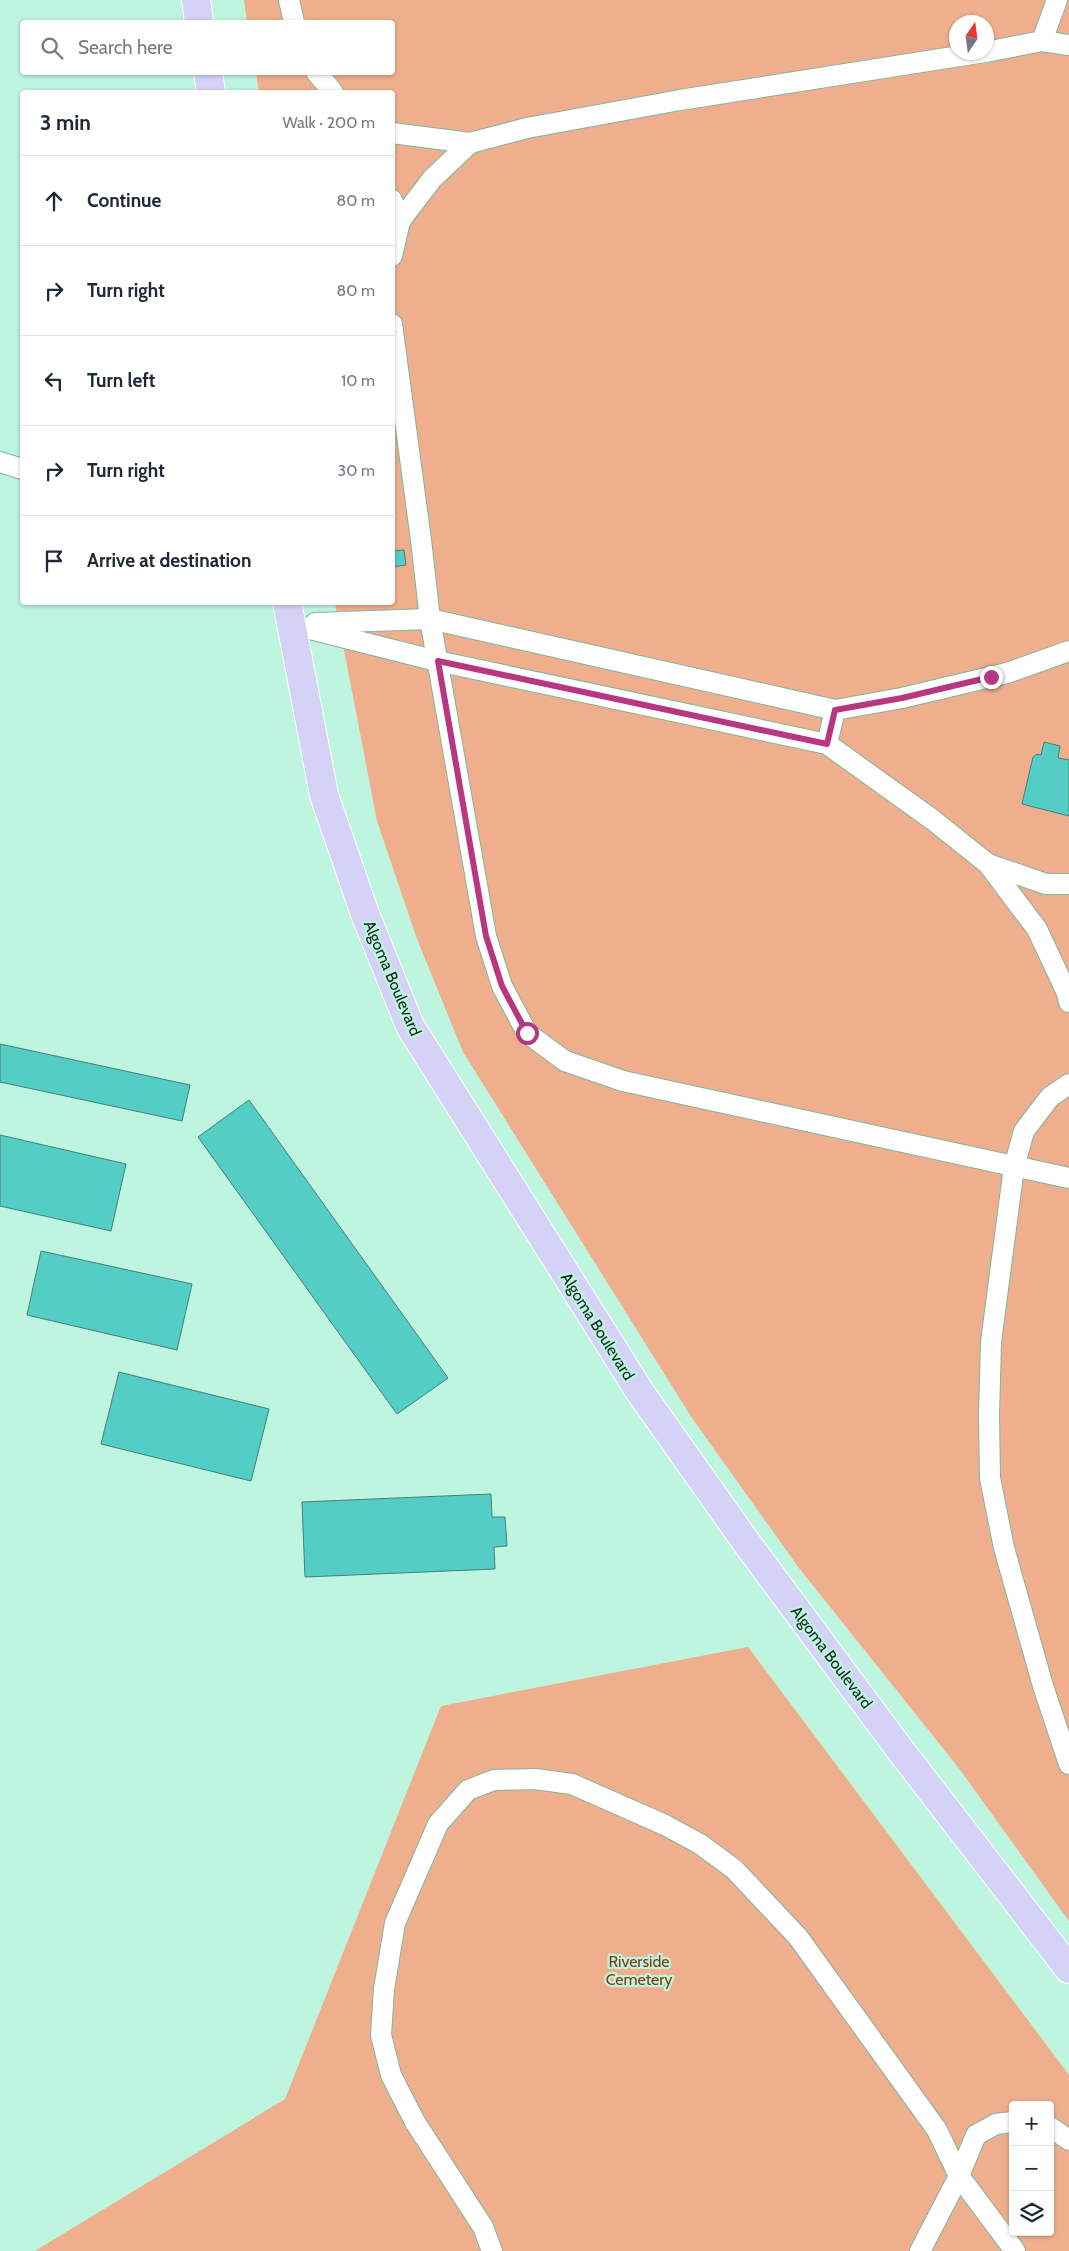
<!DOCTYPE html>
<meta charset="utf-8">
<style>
:root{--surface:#fff;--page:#f6f6f7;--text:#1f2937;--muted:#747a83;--line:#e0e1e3}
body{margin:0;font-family:Cabin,sans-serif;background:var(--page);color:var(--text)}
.controls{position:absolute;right:15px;bottom:15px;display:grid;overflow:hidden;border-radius:5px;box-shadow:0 1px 4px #0004}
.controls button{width:45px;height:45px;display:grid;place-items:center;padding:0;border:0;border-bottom:1px solid var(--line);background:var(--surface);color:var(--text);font:25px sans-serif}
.compass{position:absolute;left:949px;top:15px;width:45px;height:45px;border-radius:50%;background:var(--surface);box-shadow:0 1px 4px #0004;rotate:13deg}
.stop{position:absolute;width:15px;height:15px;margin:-11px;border:4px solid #b73783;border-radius:50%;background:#fff}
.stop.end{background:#b73783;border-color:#fff;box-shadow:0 1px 5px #0008}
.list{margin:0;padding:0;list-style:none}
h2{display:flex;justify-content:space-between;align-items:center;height:65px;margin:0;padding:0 20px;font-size:21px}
h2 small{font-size:16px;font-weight:400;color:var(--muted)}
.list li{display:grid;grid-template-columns:32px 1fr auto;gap:15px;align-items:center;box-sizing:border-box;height:90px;padding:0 20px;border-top:1px solid var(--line)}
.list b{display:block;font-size:19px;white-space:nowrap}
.list em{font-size:16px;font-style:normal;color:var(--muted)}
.icon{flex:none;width:28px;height:28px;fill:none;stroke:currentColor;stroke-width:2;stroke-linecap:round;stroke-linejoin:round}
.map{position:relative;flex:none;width:1069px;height:2251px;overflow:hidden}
.search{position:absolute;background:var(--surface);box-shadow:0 1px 4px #0004;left:20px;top:20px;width:375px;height:55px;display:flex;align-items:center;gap:12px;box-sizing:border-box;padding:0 18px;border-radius:5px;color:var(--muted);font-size:19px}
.panel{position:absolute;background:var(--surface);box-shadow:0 1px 4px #0004;left:20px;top:90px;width:375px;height:515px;border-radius:5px}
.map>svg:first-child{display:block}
.green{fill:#efaf8d;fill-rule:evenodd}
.building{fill:#54cec5;stroke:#42807b}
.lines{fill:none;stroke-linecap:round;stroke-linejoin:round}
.service-casing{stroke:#80b6a1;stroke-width:22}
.primary-casing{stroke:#fff;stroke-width:30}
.service{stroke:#fff;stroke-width:20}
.primary{stroke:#d5d2f8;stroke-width:28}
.route{stroke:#b73783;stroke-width:6}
.labels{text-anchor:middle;stroke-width:4.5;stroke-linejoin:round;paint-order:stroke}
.street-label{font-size:16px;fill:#0f251d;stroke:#bdf5de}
.park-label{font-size:16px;fill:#833c0f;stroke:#bdf5de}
</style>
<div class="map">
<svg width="1069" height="2251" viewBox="0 0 1069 2251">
<rect width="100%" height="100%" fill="#bdf5de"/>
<g class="green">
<path d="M244,0H1069V1921L958,1767L799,1568L692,1418L463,1052L417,939L377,821L335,603L392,602V92H259L256,73L392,72V22H247ZM956,22H986V52H956Z"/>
<path d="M748,1647L1069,2075V2251H35L285,2099L441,1706ZM1013,2105H1050V2232H1013Z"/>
</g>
<g class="building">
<polygon points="404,550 406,565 392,567 392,551"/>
<polygon points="1044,742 1060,746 1058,758 1069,760 1069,816 1022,804 1033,757 1037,754 1041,755"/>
<polygon points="0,1044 190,1085 182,1121 0,1082"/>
<polygon points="249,1100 448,1378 397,1414 198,1137"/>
<polygon points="0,1135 126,1164 111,1231 0,1206"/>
<polygon points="41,1251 192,1284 177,1350 27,1315"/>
<polygon points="119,1372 269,1409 251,1481 101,1444"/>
<polygon points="491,1494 492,1517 505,1517 507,1546 494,1547 495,1569 305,1577 302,1502"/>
</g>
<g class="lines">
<defs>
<g id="service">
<polyline points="289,0 294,22"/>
<polyline points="1042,41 1057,0"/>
<polyline points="986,52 1042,41 1069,45"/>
<polyline points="316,72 333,92"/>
<polyline points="392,133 470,143 527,128 680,100 985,52"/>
<polyline points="392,200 400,221"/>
<polyline points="392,256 400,221 432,179 470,143"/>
<polyline points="392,324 421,540 430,619 486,936 502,986 527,1033 565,1061 623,1081 1069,1178"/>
<polyline points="0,462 22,469"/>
<polyline points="315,623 430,619 835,710 902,698 1007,673 1069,651"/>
<polyline points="290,624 437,661 827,744 933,820 988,864 1037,929 1067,993 1069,1002"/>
<polyline points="827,744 835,710"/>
<polyline points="988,864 1046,884 1069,884"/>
<polyline points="1069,1084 1050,1097 1024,1131 1014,1167 991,1342 989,1415 990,1478 1004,1548 1043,1686 1069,1764"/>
<polyline points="1050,2127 1069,2140"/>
<polyline points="492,2251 483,2227 415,2122 391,2075 381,2035 384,1989 395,1923 438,1824 468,1790 494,1780 535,1779 572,1784 665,1825 700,1844 734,1869 798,1937 937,2130 959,2176 1015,2251"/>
<polyline points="920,2251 959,2176 976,2135 996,2124 1013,2122"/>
</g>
<g id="primary">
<polyline points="196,0 199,22"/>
<polyline points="208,72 211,92"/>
<polyline points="287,602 324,795 365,914 410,1026 640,1392 746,1542 898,1747 1069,1969"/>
</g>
</defs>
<use href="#service" class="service-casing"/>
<use href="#primary" class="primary-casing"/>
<use href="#service" class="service"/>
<use href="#primary" class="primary"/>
</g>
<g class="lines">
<polyline class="route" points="527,1033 502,986 486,936 438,661 827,744 835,710 902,698 991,677"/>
</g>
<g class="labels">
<g class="street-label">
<text transform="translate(393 978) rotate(67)" y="6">Algoma Boulevard</text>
<text transform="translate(598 1326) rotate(58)" y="6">Algoma Boulevard</text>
<text transform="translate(832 1657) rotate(53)" y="6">Algoma Boulevard</text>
</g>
<g class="park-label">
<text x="639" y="1967">Riverside<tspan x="639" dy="18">Cemetery</tspan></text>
</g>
</g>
</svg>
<div class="controls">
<button>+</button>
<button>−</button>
<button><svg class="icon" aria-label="layers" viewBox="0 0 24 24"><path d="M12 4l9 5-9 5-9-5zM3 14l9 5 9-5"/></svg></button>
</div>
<svg class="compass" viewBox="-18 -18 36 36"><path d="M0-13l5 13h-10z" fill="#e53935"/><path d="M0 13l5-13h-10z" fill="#747a83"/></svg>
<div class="stop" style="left:527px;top:1033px"></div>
<div class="stop end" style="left:991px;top:677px"></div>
<div class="search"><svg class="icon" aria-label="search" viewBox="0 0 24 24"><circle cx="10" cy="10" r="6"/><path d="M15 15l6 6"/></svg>Search here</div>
<section class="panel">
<h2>3 min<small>Walk · 200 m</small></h2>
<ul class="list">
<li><svg class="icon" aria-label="ahead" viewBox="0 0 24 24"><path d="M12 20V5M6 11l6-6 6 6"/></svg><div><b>Continue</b></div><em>80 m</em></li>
<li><svg class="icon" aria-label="right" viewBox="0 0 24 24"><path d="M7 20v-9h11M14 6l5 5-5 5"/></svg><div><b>Turn right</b></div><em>80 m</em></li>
<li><svg class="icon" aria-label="left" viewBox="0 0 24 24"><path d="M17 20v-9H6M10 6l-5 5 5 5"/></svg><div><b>Turn left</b></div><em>10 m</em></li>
<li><svg class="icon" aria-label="right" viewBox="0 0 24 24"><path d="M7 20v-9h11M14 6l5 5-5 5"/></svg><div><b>Turn right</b></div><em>30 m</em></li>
<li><svg class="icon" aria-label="arrive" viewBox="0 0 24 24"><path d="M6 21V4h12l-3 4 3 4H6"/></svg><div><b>Arrive at destination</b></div></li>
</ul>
</section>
</div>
